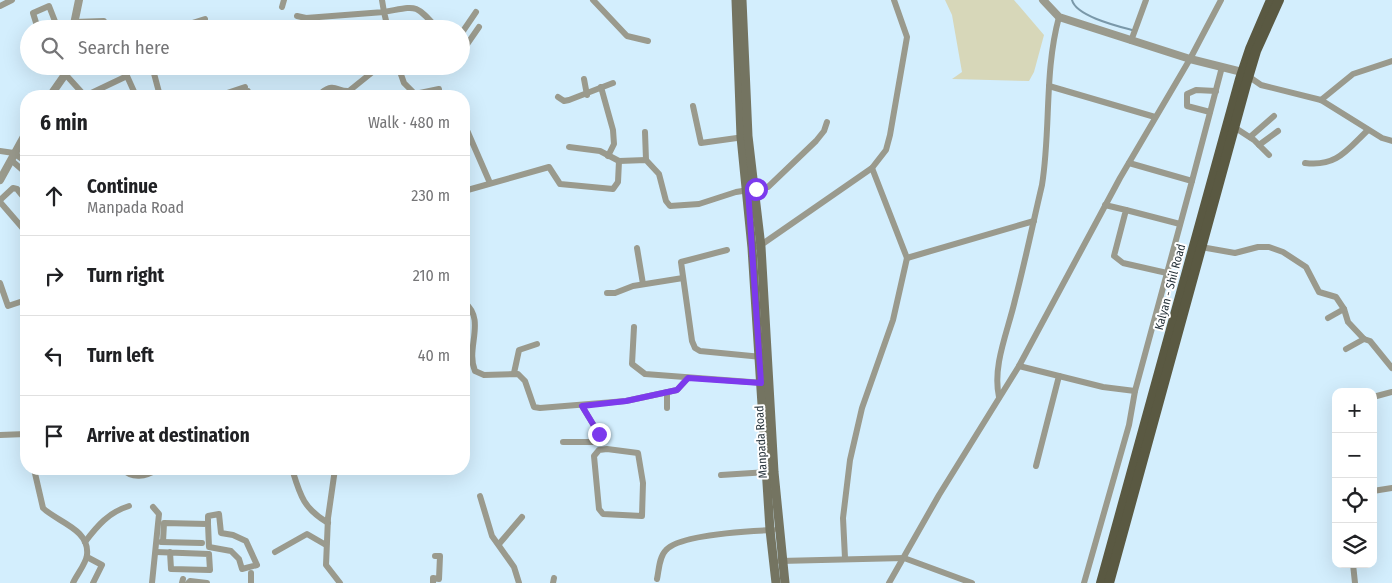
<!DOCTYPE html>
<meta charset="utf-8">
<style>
:root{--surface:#fff;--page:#f6f6f6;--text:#202124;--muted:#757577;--line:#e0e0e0}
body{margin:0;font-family:"Fira Sans Condensed",sans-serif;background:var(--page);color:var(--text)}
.controls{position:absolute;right:15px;bottom:15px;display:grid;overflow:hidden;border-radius:10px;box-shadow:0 5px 20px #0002}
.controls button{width:45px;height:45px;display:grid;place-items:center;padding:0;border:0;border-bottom:1px solid var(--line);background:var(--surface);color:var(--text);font:25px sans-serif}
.stop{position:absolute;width:15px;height:15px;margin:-11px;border:4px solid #7c3aed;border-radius:50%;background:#fff}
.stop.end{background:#7c3aed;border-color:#fff;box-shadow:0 1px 5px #0008}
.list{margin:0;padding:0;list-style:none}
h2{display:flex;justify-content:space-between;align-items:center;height:65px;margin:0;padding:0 20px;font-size:21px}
h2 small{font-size:16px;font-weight:400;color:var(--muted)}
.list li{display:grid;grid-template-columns:32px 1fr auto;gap:15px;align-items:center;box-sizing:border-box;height:80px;padding:0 20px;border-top:1px solid var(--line)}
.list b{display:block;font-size:19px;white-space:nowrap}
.list p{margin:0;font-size:16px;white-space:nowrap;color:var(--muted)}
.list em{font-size:16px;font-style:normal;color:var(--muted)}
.icon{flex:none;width:28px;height:28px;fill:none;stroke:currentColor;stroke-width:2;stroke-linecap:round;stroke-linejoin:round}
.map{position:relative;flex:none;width:1392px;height:583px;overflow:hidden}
.search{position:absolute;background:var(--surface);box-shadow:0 5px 20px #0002;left:20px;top:20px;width:450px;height:55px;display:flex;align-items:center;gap:12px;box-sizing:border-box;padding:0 18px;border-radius:28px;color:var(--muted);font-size:19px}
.panel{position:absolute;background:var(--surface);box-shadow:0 5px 20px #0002;left:20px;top:90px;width:450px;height:385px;border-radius:20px}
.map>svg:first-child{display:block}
.green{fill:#d7d7b9}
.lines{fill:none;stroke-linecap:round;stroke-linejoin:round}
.stream{stroke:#7a98a9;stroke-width:2}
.minor{stroke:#9a9a8d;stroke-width:6}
.tertiary{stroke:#9a9a8d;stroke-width:8}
.secondary{stroke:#747461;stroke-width:9}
.primary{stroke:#5a5942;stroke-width:10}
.route{stroke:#7c3aed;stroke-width:6}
.labels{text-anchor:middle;stroke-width:4;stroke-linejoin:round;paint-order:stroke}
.street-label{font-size:12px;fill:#28353d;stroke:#fff}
</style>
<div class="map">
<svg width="1392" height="583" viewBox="0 0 1392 583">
<rect width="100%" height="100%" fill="#d3eefd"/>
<polygon class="green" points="945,0 1014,0 1044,35 1034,72 1029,81 952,79 962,72 952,15"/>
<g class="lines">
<path class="stream" d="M1072,0C1076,16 1117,26 1132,30"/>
<g class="minor">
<polyline points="593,0 627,36 648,41"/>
<polyline points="0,6 12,0"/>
<polyline points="282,7 284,0"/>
<polyline points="297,16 306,18 384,12 382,0"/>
<polyline points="74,22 104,21 108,29"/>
<polyline points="38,29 33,13 49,6 58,29"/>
<polyline points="173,29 205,19"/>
<path d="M388,29L384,12C418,6 414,3 438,29"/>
<polyline points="461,34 476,12"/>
<polyline points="1131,41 1146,0"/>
<polyline points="461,53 479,27"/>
<polyline points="152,66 160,96"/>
<polyline points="398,66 404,83 415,94 439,89"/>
<polyline points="448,66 452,66"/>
<polyline points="66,75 85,96"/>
<polyline points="1248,76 1261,85 1321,100 1382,138 1392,141"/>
<polyline points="584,79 587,95"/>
<polyline points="1049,86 1155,117"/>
<polyline points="601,87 613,130 614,144 608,156"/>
<polyline points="248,91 250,96"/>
<path d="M321,93C335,82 337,92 349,91L375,70L384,66"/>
<polyline points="221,95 245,87"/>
<polyline points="85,96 127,76 136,96"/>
<polyline points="558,97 564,101 569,100 613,83"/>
<polyline points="1321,100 1353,74 1392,61"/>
<polyline points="693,106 701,143 744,137"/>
<polyline points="1210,112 1187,106 1187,94 1196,90 1216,91"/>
<polyline points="1234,127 1254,140 1269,155"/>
<polyline points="466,128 490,183"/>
<polyline points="645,132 646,160"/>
<polyline points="1250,137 1274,116"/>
<polyline points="1259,145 1278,131"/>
<polyline points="569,147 600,151 619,161 646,160 659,174 666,201 670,206 699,204 736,192 768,187 816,141 824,131 827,122"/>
<polyline points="0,151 14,153 26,162"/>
<polyline points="11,160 26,173"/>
<path d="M1305,163C1337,167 1347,150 1368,130"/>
<polyline points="872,168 907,258 1034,221"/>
<polyline points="1192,181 1222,67"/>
<polyline points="464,191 549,167 560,184 613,189 618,182 619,161"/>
<polyline points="0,200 13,188 17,189 26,200"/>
<polyline points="0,202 26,232"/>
<polyline points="1105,205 1126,210 1114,256 1123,263 1167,273"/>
<polyline points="1126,210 1180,224"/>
<polyline points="758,247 872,168 886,150 890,135 907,37 894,0"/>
<polyline points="1201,247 1235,253 1258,247 1269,247 1283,252 1306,267 1319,292 1336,297 1344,309 1348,322 1364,339 1370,341 1392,368"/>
<polyline points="637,248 643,284"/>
<polyline points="727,250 681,262 692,341 695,348 700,351 762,357"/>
<polyline points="0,283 8,306 26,300"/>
<polyline points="607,293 615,293 633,286 683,278"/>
<path d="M464,302C487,320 465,348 475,371L484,375L518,374L525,381L534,407L540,408L626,401L677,390L688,378"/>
<polyline points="1328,318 1344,309"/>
<polyline points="634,327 632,364 645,374 765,383"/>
<polyline points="1346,349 1364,339"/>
<polyline points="1019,366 1103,387 1135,391"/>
<polyline points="514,373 519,350 537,344"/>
<path d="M999,397C992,366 1008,331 1015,300C1025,262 1033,223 1042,185C1051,129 1044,72 1059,17"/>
<polyline points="1373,397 1392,392"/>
<polyline points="667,408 667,392"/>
<polyline points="0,435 26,434"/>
<polyline points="563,442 593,442 598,438 599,434 582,406"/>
<polygon points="607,449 638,453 643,483 642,516 603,514 599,509 594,456 599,450"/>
<polyline points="1036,466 1059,376"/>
<path d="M34,469L43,508C57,522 90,529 87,555C86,564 77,574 73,583"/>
<path d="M122,469C132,479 146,477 157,469"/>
<path d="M292,469C300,495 303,508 328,523"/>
<polyline points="335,469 328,518 326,565 340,583"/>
<polyline points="721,475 769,472"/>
<polyline points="1373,491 1392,488"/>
<polyline points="480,496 492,536 514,567 519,583"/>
<path d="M85,542C97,526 109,512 129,506"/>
<polyline points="161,542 202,543"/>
<polyline points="163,542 164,523 208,524 208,516 219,514 221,533 233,535 246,541 257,565 242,569 239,559 231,551 209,547 208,524"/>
<polyline points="499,544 522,517"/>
<polyline points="156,552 209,554 210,570 171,569 170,552"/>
<polyline points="275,552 307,534 326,545"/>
<polyline points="87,557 102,565 93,583"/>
<polyline points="845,558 843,518 850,460 862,408 893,320 907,258"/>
<polyline points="780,561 904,558 972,583"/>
<polyline points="1353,564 1355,583"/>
<polyline points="251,573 251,583"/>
<path d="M657,579C659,570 659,557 666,550C680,534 751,531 773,530"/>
<polyline points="152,583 159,514 153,507"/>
<polyline points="182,583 183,579"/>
<polyline points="188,583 190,581 207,583"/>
<polyline points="433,583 433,578 439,579 440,556 435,556"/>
<polyline points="553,583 554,578"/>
<polyline points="889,583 939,495 1019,366 1120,178 1190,59 1221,0"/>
<polyline points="1084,583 1129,425 1135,391 1192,181 1129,163"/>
</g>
<g class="tertiary">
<polyline points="1043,0 1059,17 1190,59 1242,72 1247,75"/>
<polyline points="73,29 79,0"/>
<polyline points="50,96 71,66"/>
<polyline points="0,180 26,133"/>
</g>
<g class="secondary">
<polyline points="736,0 741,137 752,248 770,530 776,583"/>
<polyline points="742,0 748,136 761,247 774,472 785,583"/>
</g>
<g class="primary">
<polyline points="1101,583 1240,79 1250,49 1271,0"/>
<polyline points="1109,583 1247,81 1256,51 1279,0"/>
</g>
</g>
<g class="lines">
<polyline class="route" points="599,434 582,406 626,401 677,390 688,378 761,383 748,190 756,189"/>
</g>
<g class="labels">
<g class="street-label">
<text transform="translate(1170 287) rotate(-75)" y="4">Kalyan - Shil Road</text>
<text transform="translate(761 442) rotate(-93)" y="4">Manpada Road</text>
</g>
</g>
</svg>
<div class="controls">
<button>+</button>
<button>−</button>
<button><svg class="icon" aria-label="locate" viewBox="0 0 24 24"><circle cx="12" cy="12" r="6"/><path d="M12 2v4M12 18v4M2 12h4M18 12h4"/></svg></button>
<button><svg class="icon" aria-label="layers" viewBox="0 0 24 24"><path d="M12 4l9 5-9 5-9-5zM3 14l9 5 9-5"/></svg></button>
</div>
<div class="stop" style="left:756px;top:189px"></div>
<div class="stop end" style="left:599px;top:434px"></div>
<div class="search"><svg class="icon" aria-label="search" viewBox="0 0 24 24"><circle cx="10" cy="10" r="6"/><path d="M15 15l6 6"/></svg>Search here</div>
<section class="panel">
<h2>6 min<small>Walk · 480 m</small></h2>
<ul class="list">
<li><svg class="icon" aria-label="ahead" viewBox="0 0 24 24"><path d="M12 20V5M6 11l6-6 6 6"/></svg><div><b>Continue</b><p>Manpada Road</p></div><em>230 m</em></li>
<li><svg class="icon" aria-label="right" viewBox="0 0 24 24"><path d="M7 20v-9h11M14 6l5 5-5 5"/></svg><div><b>Turn right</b></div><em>210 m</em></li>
<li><svg class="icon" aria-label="left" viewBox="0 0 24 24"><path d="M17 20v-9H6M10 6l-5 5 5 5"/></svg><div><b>Turn left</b></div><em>40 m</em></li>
<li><svg class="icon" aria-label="arrive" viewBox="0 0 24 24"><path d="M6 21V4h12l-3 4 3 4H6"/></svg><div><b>Arrive at destination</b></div></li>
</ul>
</section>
</div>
